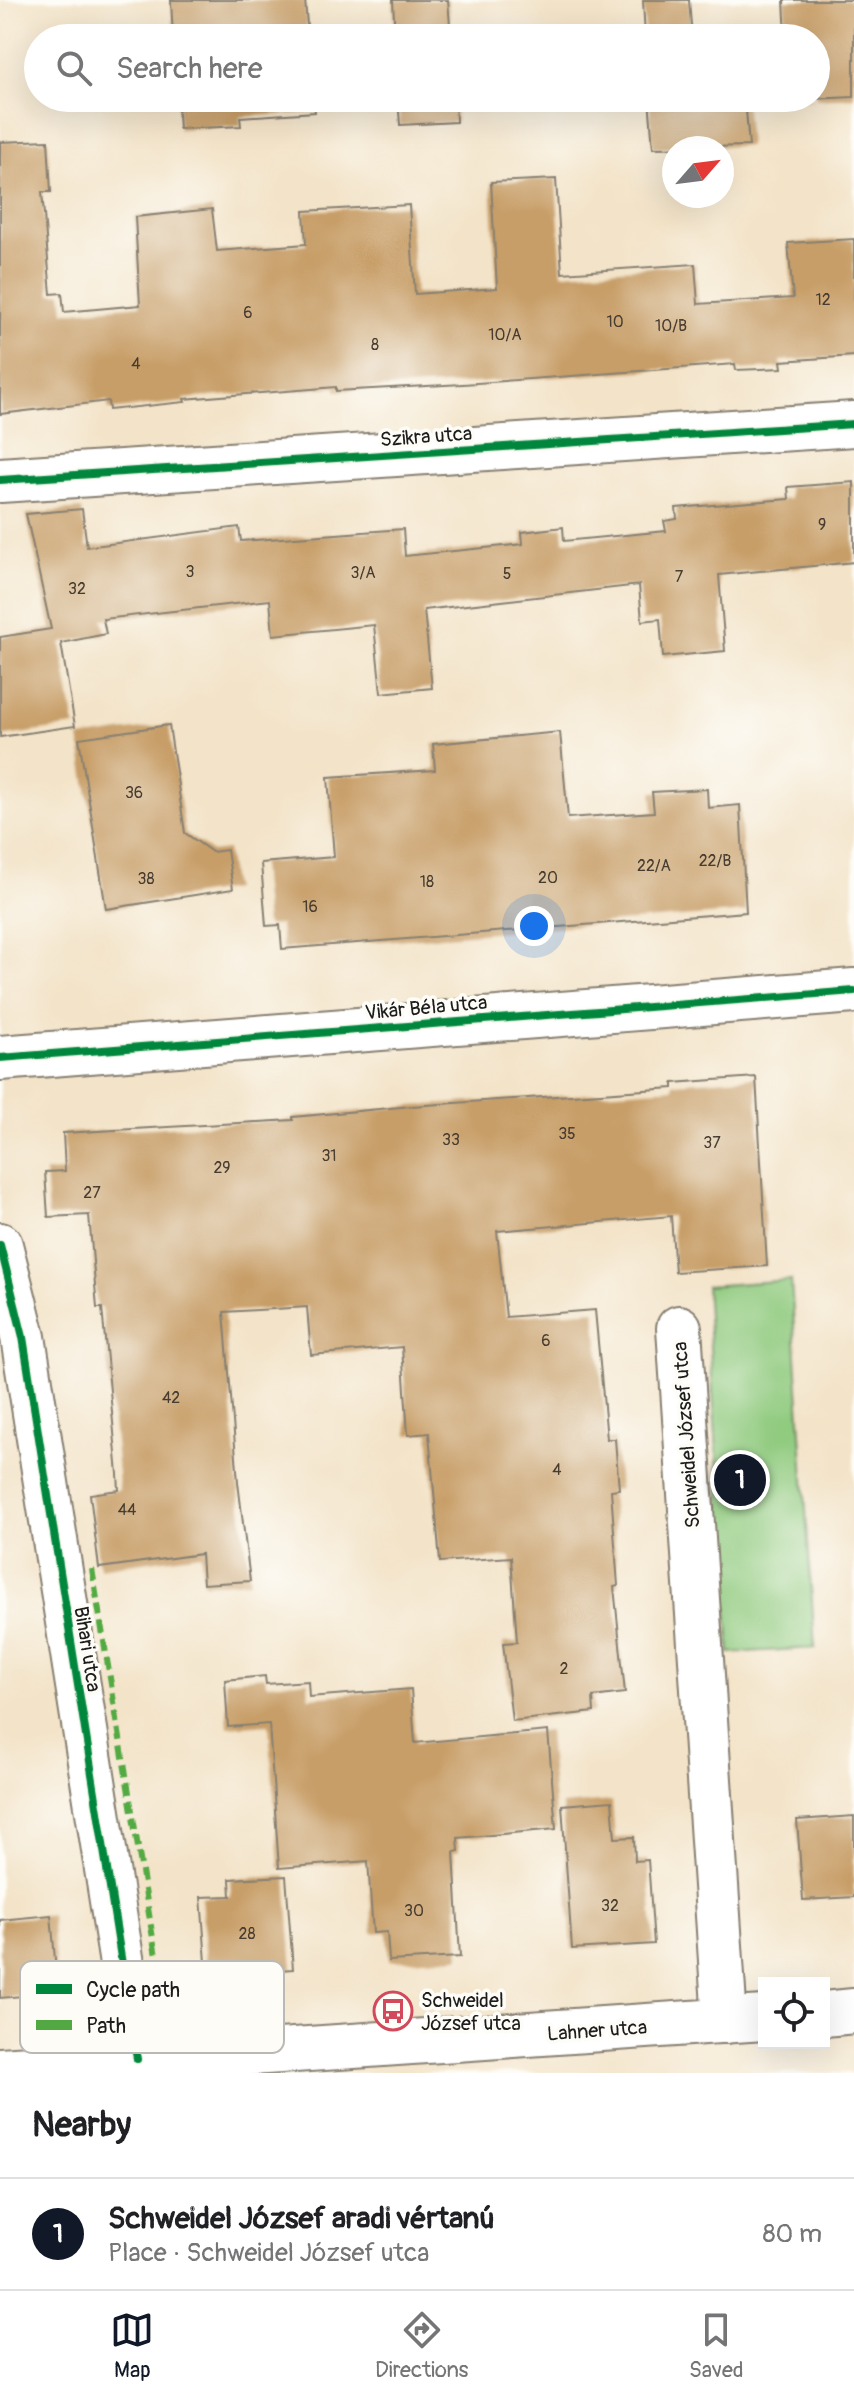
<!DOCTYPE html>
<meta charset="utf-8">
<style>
:root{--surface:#fff;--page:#f6f6f6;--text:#202124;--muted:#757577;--line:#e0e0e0;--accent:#111827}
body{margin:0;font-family:Pangolin,sans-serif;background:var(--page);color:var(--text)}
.controls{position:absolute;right:24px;bottom:24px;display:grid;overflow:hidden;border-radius:0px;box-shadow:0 8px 32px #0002}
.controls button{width:72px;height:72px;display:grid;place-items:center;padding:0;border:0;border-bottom:2px solid var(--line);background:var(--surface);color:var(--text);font:40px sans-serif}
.compass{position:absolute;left:662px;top:136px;width:72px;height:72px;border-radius:50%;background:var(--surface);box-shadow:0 8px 32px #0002;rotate:62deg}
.you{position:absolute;left:534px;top:926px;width:28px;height:28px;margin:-20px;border:6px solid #fff;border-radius:50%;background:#1a73e8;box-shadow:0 0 0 12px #1a73e833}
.badge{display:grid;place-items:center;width:52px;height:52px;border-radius:50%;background:var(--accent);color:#fff;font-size:26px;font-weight:700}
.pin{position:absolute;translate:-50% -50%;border:4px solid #fff;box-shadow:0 2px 8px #0006}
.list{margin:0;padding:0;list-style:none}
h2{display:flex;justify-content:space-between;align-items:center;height:104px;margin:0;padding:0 32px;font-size:34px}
h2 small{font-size:26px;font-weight:400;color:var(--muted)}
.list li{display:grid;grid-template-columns:52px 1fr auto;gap:24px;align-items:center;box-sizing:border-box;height:112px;padding:0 32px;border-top:2px solid var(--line)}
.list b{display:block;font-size:30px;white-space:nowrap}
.list p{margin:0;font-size:26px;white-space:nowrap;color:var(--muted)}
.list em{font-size:26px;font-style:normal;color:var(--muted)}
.icon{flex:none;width:44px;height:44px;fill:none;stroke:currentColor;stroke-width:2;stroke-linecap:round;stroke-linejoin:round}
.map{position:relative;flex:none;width:854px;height:2073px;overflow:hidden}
.search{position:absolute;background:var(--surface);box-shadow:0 8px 32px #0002;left:24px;right:24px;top:24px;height:88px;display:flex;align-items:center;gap:20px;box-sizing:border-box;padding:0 28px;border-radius:44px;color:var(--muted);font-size:30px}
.sheet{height:216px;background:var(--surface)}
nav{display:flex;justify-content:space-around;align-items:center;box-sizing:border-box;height:112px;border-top:2px solid var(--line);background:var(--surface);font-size:22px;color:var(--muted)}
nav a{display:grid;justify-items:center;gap:4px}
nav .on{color:var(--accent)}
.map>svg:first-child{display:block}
.green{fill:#91cb80;stroke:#56744e;stroke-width:2}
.building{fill:#c79e67}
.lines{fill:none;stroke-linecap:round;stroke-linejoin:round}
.minor-casing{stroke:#888072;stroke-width:48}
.minor{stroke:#fff;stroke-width:44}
.quiet{stroke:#52a943;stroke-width:6;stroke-dasharray:12 6;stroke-linecap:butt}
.cycleway-casing{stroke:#fdfcf7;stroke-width:13}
.cycleway{stroke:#00873e;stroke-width:8}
.labels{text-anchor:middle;stroke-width:7;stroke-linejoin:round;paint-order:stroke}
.number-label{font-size:16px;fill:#473c2f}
.street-label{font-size:20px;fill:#1c1c1c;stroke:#fdfcf7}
.poi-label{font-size:20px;fill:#1c1c1c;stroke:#fdfcf7;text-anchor:start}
.key{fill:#fdfcf7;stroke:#bab9b5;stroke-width:2}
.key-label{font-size:22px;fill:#1c1c1c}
</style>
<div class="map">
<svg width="854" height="2073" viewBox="0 0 854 2073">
<rect width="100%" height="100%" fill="#fdfcf7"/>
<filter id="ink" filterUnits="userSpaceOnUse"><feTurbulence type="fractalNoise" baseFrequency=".0125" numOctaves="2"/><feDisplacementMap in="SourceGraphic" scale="16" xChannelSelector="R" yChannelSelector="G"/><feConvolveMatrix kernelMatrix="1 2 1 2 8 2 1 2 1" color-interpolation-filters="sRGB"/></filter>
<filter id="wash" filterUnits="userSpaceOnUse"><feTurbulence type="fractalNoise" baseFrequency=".006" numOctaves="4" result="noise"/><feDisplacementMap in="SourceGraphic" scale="32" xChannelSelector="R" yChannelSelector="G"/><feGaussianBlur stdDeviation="1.8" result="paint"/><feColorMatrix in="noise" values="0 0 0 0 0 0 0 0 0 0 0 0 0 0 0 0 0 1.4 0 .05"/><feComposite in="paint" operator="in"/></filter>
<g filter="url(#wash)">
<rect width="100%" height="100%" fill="#f3e3c8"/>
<polygon class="green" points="791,1280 815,1648 730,1653 706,1286"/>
<g id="blocks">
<g class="building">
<polygon points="171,0 305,0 308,38 173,38"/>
<polygon points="393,0 448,0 451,38 395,38"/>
<polygon points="643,0 689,0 692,38 645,38"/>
<polygon points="784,0 854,0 854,97 788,100 787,98 816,98 816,38 786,38"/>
<polygon points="177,98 313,98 315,112 240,117 241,126 179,129"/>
<polygon points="398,98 455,98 456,122 400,125"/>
<polygon points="649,98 745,98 749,146 653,148"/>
<polygon points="48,140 51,192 42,192 51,294 62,293 64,312 140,305 135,217 212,209 217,251 306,244 304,211 409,205 415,294 497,288 491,182 556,179 562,273 695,264 698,304 793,298 788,243 854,239 854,356 781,361 782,368 736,370 735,364 463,384 336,391 336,387 184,399 185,402 109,410 108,401 0,414 0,142"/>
<polygon points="854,482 854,562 719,575 725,651 663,657 660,619 642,621 639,585 424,610 432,688 381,693 374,625 273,635 270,600 103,619 106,634 61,643 75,726 0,737 0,637 51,629 26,514 82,509 87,547 239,527 241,541 403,529 405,556 523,544 522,532 563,527 564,541 666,531 664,521 677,519 676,508 789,499 788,487"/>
<polygon points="169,725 185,833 212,852 227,850 233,889 106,909 79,738"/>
<polygon points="560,732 568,818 654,812 652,792 707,789 708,808 740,805 746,912 282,949 280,925 266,926 261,863 334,857 328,777 435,770 433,744"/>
<polygon points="756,1077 767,1266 675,1272 671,1216 497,1231 506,1317 595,1310 607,1439 615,1439 619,1489 611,1490 618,1586 614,1587 625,1693 593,1697 594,1712 512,1721 503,1643 517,1642 511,1557 440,1562 429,1433 408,1435 402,1347 311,1355 307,1307 224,1312 238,1482 250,1581 203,1584 201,1554 99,1568 90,1494 119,1490 118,1474 102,1308 97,1308 89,1215 48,1217 45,1172 65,1171 63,1133 293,1120 293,1117 412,1106 673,1088 673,1083"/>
<polygon points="265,1676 266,1684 308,1681 309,1697 411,1689 415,1743 548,1731 556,1829 458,1838 459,1851 454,1852 460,1957 389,1961 387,1932 373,1933 368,1861 279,1868 269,1724 228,1727 225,1680"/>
<polygon points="612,1801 615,1838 634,1837 635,1861 648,1860 654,1944 572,1949 562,1805"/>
<polygon points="854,1816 854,1897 803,1900 797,1820"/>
<polygon points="286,1876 293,1969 207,1975 201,1897 231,1896 230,1879"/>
<polygon points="51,1915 58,1993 0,1998 0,1920"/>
</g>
</g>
</g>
<g filter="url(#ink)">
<use href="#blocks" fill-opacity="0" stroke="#888072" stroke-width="2"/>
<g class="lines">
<defs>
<g id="minor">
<polyline points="0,480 854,424"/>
<polyline points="0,1058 854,991"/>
<polyline points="0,1245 23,1337 137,2059"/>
<polyline points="679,1328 725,2021"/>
<polyline points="824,2014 854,2011"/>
<polyline points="0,2070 764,2018"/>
</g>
</defs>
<use href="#minor" class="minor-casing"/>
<use href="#minor" class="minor"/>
<polyline class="quiet" points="92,1569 166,2017"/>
<defs>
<g id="cycleway">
<polyline points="0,480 854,424"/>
<polyline points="0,1058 854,991"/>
<polyline points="0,1245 23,1337 137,2059"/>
</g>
</defs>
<use href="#cycleway" class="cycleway-casing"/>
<use href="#cycleway" class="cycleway"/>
</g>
</g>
<defs>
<symbol id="bus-ring" viewBox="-11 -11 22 22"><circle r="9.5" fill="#fdfcf7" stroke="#d1495b" stroke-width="1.5"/><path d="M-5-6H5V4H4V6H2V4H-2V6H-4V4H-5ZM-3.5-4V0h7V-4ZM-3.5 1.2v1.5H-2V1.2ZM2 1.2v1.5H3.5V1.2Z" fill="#d1495b"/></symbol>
</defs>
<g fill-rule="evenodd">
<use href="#bus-ring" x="371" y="1989" width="44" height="44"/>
</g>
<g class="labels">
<g class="number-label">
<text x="823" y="305">12</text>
<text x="248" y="318">6</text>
<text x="615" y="327">10</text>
<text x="671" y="331">10/B</text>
<text x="505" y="340">10/A</text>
<text x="375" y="350">8</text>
<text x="136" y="369">4</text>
<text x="822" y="530">9</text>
<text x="190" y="577">3</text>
<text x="363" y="578">3/A</text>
<text x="507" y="579">5</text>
<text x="679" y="582">7</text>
<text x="77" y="594">32</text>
<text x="134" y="798">36</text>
<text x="715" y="866">22/B</text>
<text x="654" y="871">22/A</text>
<text x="548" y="883">20</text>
<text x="146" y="884">38</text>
<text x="427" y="887">18</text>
<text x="310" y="912">16</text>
<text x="567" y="1139">35</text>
<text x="451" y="1145">33</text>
<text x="712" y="1148">37</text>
<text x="329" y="1161">31</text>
<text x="222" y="1173">29</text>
<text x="92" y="1198">27</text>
<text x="546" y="1346">6</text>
<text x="171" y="1403">42</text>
<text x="557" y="1475">4</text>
<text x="127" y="1515">44</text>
<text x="564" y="1674">2</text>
<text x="610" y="1911">32</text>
<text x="414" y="1916">30</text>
<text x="247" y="1939">28</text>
</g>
<g class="street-label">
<text transform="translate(426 436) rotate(-4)" y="7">Szikra utca</text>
<text transform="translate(426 1007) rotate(-5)" y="7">Vikár Béla utca</text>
<text transform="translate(686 1435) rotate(-94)" y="7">Schweidel József utca</text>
<text transform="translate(88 1649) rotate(81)" y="7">Bihari utca</text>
<text transform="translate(597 2030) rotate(-4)" y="7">Lahner utca</text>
</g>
<g class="poi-label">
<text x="421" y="2007">Schweidel<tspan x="421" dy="23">József utca</tspan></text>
</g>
</g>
<rect x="20" y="1961" width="264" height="92" rx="12" class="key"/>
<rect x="36" y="1984" width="36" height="10" fill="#00873e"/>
<rect x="36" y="2020" width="36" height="10" fill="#52a943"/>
<g class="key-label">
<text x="86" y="1997">Cycle path</text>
<text x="86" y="2033">Path</text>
</g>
</svg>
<div class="controls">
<button><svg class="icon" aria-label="locate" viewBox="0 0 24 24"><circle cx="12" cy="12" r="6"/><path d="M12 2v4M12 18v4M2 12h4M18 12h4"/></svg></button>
</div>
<svg class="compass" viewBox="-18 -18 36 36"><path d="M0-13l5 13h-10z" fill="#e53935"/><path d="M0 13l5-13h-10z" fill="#757577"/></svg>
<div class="you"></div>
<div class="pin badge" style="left:740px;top:1480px">1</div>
<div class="search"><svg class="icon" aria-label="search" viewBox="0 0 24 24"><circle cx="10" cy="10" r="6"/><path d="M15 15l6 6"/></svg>Search here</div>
</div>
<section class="sheet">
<h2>Nearby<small></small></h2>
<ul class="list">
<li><span class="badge">1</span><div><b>Schweidel József aradi vértanú</b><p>Place · Schweidel József utca</p></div><em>80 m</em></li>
</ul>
</section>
<nav>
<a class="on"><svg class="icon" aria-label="map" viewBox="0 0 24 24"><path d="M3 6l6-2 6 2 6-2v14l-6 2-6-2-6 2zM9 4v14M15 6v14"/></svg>Map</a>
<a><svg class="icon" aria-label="directions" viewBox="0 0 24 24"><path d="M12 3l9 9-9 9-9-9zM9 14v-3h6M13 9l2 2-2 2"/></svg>Directions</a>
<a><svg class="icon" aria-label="saved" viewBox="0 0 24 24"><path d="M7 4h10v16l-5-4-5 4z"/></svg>Saved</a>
</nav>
